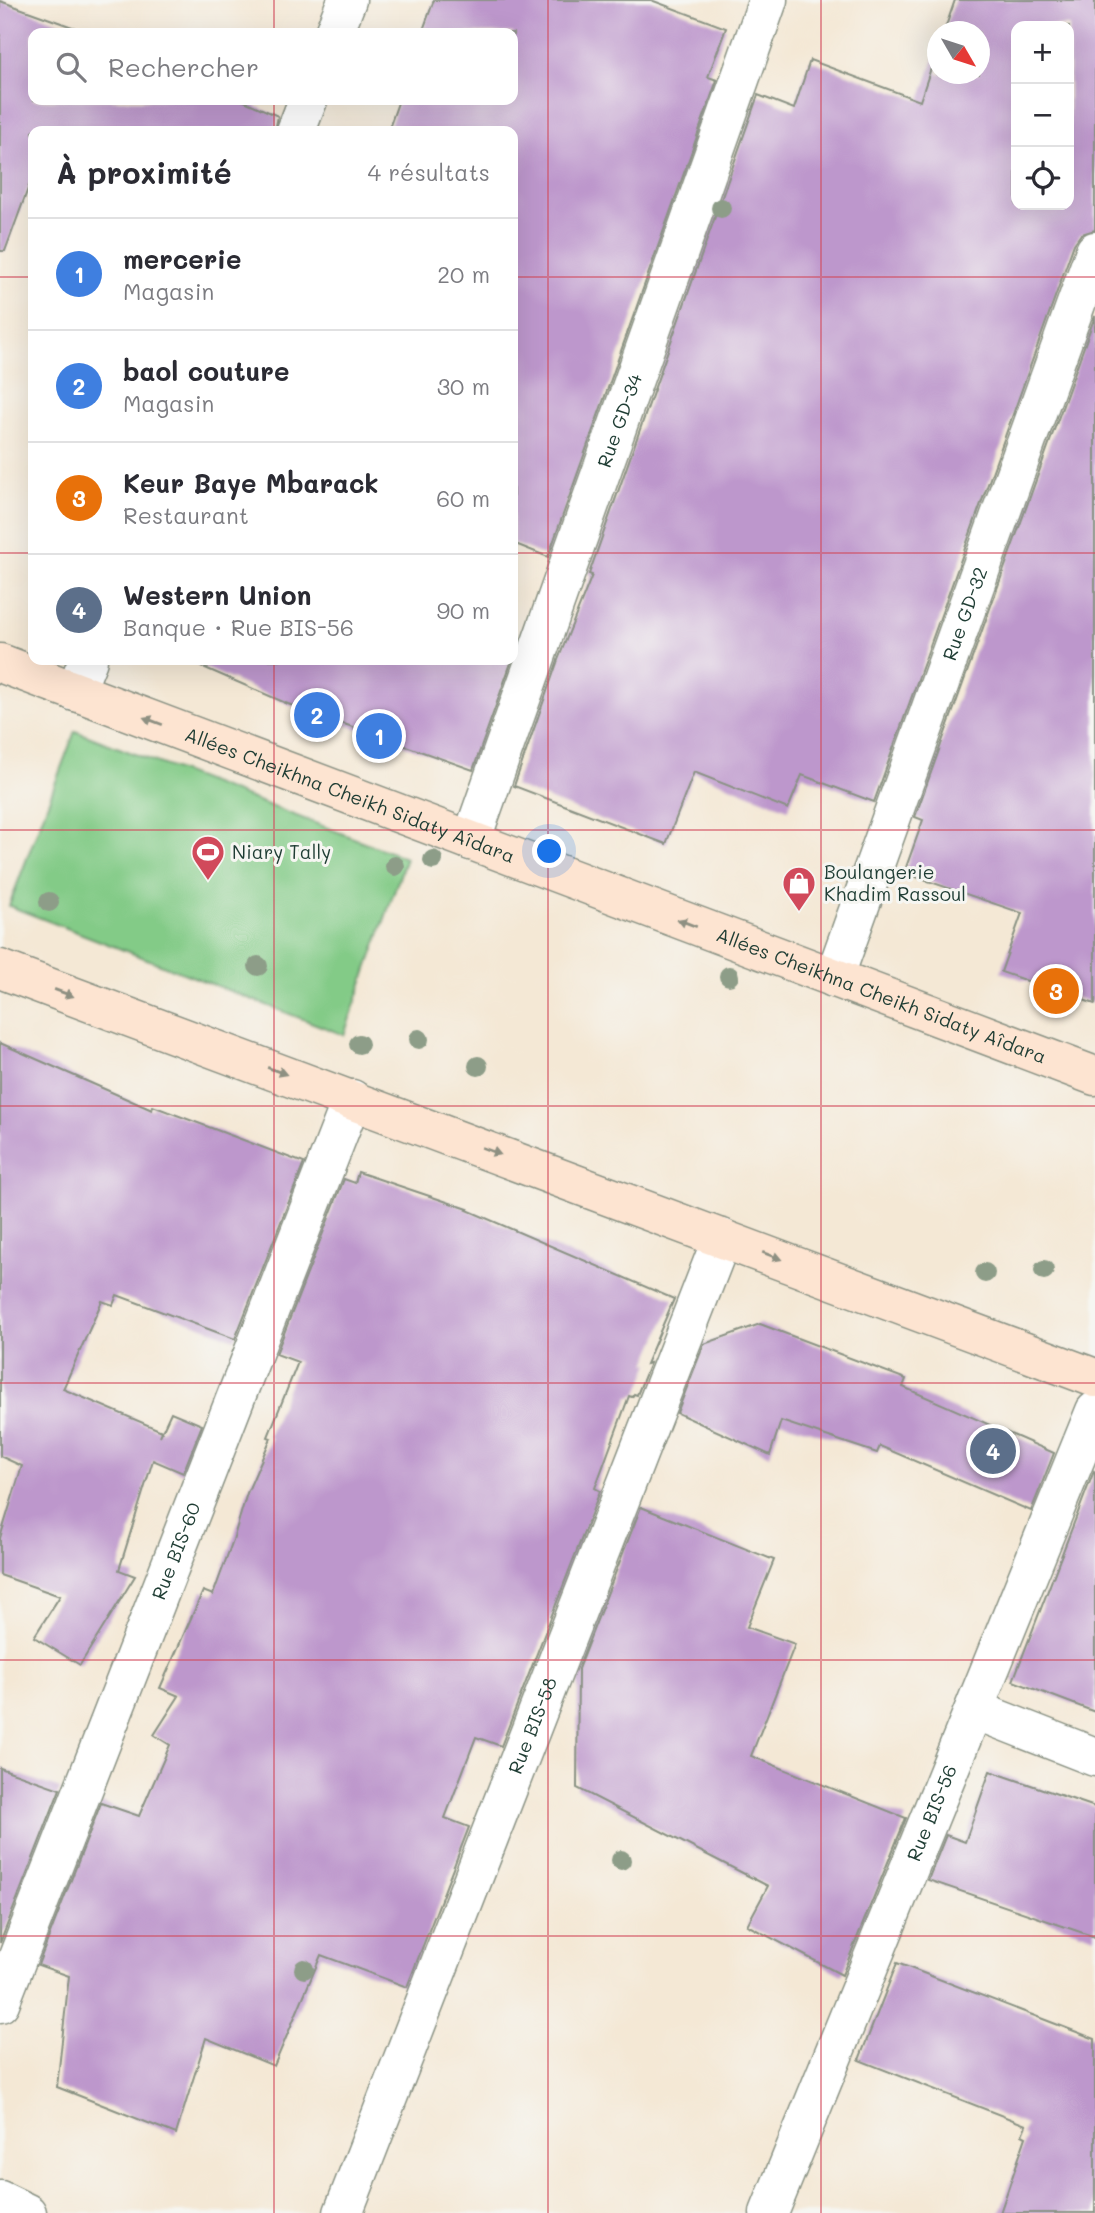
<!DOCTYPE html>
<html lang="fr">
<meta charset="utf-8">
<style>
:root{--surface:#fff;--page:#f2f2f3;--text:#2b2b33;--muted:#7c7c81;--line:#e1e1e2;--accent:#d1495b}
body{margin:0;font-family:Mali,sans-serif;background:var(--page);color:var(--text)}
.controls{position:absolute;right:21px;top:21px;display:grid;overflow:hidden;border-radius:14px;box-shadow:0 7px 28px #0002}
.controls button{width:63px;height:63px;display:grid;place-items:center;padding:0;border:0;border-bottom:2px solid var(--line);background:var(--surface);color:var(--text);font:35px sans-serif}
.compass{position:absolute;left:927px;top:21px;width:63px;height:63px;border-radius:50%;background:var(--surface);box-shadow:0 7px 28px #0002;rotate:129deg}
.you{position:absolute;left:550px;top:852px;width:24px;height:24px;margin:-18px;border:5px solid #fff;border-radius:50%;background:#1a73e8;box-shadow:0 0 0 10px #1a73e833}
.badge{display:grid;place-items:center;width:46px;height:46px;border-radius:50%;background:var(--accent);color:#fff;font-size:23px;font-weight:700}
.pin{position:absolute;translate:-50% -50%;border:4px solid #fff;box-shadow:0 2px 7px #0006}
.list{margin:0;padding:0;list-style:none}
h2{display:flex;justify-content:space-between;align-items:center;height:91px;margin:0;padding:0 28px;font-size:30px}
h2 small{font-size:23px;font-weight:400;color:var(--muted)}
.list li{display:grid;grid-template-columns:46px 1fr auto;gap:21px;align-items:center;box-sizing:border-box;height:112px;padding:0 28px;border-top:2px solid var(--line)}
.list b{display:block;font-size:26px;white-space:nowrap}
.list p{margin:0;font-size:23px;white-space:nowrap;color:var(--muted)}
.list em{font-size:23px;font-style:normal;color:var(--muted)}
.icon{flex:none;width:38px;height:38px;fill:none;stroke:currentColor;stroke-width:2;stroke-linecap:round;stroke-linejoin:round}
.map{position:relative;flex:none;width:1095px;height:2213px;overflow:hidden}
.search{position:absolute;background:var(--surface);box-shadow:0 7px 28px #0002;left:28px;top:28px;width:490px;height:77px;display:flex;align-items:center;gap:18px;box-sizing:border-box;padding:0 24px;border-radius:14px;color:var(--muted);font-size:26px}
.panel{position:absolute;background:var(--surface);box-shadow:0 7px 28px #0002;left:28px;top:126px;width:490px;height:539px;border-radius:14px}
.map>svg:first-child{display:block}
.green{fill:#83cb87;stroke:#51845e;stroke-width:2}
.building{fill:#bd97cc;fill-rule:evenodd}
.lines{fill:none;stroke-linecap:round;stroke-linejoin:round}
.minor-casing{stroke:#8a9284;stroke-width:41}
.secondary-casing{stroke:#8a9284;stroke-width:41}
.minor{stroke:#fff;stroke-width:38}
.secondary{stroke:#fde4d1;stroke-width:38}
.tree{fill:#8d9d88}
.oneway{fill:#8e9082}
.grid{fill:none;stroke:#d1495b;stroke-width:2;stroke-opacity:0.55}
.labels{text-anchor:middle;stroke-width:6;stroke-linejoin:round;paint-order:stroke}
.street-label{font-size:19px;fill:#1f3d34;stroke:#f6f6f2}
.poi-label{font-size:19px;fill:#1f3d34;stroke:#f6f6f2;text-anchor:start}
</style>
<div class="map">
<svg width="1095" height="2213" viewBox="0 0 1095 2213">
<rect width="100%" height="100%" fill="#f6f6f2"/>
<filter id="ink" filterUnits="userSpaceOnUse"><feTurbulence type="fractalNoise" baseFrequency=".0143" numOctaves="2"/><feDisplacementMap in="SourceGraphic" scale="14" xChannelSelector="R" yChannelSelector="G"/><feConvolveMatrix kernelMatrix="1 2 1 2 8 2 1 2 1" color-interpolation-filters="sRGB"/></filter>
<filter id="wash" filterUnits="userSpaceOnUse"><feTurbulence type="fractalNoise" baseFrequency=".00686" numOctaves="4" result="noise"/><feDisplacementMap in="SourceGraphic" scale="28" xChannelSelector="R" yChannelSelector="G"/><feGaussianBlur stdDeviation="1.57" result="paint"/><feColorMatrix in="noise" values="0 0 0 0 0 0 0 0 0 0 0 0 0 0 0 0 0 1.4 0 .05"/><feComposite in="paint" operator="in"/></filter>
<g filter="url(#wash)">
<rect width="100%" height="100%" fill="#f4e8d5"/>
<polygon class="green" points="75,731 406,858 344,1035 9,906"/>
<g id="blocks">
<g class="building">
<polygon points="434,0 651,0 726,28 708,77 717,80 548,557 513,543 513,131 388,131 399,100 513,100 513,33 422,33"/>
<path d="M955,0H1095V230L1081,234L1074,244L874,802L802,775L788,809L694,772L666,844L514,786L558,660L592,575L589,574L758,95L794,109L810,60L920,101L937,50V74H979V32H944ZM1016,26H1069V205H1016Z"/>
<polygon points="0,1 89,33 33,33 33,100 242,100 278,116 275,131 33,131 33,175 5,251 0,251"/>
<polygon points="1095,316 1095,1004 1001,972 1022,913 904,873 923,820 915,817"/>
<polygon points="187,660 512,660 473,770 288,704"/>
<polygon points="0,1043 152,1110 153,1106 304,1163 235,1339 117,1295 113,1305 102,1301 63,1389 162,1431 160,1436 171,1412 202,1425 183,1473 153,1460 119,1570 135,1576 80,1665 34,1637 60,1596 0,1575 0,1538 22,1466 0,1456"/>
<polygon points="358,1172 468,1209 467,1210 674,1299 646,1364 650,1363 637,1395 634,1394 632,1397 629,1396 595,1488 600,1491 501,1746 476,1737 445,1818 469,1827 407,1987 321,1955 274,2066 206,2038 176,2134 57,2087 69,1976 38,1965 101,1803 139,1816 170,1745 154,1735 179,1696 160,1688 203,1591 213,1595 233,1540 247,1493 271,1438 268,1437 298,1362 276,1354 344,1179 355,1183"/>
<polygon points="760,1324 906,1379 903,1387 1054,1453 1031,1511 880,1446 877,1453 781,1421 770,1455 677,1413 704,1344"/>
<polygon points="1094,1471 1095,1472 1095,1712 1013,1681"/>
<polygon points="641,1507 774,1560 747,1627 795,1644 751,1756 906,1818 842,1975 747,1925 768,1886 577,1788 578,1669"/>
<polygon points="0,1768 60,1789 0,1943"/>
<polygon points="990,1771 1095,1807 1095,1937 928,1880 946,1835 965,1842"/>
<polygon points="897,1963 1095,2039 1095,2213 1000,2213 1026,2137 1022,2135 1026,2125 859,2060"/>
</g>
</g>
</g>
<g filter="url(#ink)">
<use href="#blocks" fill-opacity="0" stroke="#8a9284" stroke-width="2"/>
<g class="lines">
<defs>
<g id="minor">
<polyline points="334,33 347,0"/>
<polyline points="296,131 308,100"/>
<polyline points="75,692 88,660"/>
<path id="s1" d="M471,841L768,0"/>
<path id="s2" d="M834,978L1095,251"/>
<polyline points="975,1710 1095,1757"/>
<path id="s3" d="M0,2003L352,1099"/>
<polyline points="0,2200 27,2213"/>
<path id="s4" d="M343,2213L722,1238"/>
<path id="s5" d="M769,2213L1095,1411"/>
</g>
<g id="secondary">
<path id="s6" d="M0,663L1095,1076"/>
<polyline points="0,969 1095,1378"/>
</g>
</defs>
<use href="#minor" class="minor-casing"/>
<use href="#secondary" class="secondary-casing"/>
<use href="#minor" class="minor"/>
<use href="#secondary" class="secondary"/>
</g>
<g class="tree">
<circle cx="721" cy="208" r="10"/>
<circle cx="433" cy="860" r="10"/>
<circle cx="395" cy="866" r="10"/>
<circle cx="49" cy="902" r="10"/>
<circle cx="258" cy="966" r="10"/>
<circle cx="729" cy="976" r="10"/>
<circle cx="419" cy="1039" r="10"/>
<circle cx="359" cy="1044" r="10"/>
<circle cx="478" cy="1066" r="10"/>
<circle cx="1044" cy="1270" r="10"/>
<circle cx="985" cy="1273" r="10"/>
<circle cx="621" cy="1860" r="10"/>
<circle cx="304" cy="1969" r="10"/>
</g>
<defs><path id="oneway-solid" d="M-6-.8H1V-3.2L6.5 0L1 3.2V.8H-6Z" transform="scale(1.75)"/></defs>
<g class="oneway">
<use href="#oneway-solid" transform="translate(153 721) rotate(-159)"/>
<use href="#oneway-solid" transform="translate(687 923) rotate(-159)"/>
<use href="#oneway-solid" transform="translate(64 993) rotate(20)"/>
<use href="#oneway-solid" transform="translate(277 1071) rotate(20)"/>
<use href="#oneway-solid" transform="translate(491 1151) rotate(21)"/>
<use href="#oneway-solid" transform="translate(772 1256) rotate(21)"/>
</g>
</g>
<path class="grid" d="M274,0V33M548,0V2213M821,0V2213M274,100V131M0,277H33M513,277H1095M0,553H33M513,553H1095M274,660V2213M0,830H1095M0,1106H1095M0,1383H1095M0,1660H1095M0,1936H1095"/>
<defs>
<symbol id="stadium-pin" viewBox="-11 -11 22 30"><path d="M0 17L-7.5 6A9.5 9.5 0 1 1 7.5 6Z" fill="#d1495b" stroke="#f6f6f2"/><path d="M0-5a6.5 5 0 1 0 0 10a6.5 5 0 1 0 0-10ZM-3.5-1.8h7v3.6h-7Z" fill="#fff"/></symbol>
<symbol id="shop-pin" viewBox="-11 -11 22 30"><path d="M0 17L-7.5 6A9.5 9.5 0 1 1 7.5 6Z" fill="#d1495b" stroke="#f6f6f2"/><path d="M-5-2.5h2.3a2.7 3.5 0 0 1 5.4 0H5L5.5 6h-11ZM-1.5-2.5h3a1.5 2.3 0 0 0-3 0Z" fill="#fff"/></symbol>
</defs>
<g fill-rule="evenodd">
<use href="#stadium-pin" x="189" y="833" width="38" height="52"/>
<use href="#shop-pin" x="780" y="864" width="38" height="52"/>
</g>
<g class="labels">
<g class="street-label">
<text dy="7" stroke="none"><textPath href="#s1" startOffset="446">Rue GD-34</textPath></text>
<text dy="7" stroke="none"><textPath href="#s2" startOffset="387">Rue GD-32</textPath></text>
<text dy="7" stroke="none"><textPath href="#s6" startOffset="374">Allées Cheikhna Cheikh Sidaty Aîdara</textPath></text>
<text dy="7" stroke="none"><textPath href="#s6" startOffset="942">Allées Cheikhna Cheikh Sidaty Aîdara</textPath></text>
<text dy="7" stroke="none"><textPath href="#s3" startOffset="485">Rue BIS-60</textPath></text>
<text dy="7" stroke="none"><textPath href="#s4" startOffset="523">Rue BIS-58</textPath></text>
<text dy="7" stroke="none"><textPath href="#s5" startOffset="432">Rue BIS-56</textPath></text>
</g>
<g class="poi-label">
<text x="232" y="859">Niary Tally</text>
<text x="824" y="879">Boulangerie<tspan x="824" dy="22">Khadim Rassoul</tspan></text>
</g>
</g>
</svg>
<div class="controls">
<button>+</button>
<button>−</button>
<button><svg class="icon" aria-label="locate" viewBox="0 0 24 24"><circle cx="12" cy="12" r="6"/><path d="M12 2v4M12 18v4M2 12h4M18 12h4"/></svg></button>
</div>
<svg class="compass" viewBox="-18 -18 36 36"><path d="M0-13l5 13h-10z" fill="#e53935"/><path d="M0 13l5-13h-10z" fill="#7c7c81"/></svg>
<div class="you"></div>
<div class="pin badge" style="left:379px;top:736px;background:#3f7fe0">1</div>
<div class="pin badge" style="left:317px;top:715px;background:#3f7fe0">2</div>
<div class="pin badge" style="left:1056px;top:991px;background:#e8710a">3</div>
<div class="pin badge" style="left:993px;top:1451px;background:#5c6f8a">4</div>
<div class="search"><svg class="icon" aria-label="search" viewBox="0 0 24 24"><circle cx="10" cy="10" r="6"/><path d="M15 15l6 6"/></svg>Rechercher</div>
<section class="panel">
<h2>À proximité<small>4 résultats</small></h2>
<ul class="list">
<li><span class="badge" style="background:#3f7fe0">1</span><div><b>mercerie</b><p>Magasin</p></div><em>20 m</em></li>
<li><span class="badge" style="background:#3f7fe0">2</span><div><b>baol couture</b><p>Magasin</p></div><em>30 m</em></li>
<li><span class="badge" style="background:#e8710a">3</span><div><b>Keur Baye Mbarack</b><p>Restaurant</p></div><em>60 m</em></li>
<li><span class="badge" style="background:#5c6f8a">4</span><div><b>Western Union</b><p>Banque · Rue BIS-56</p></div><em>90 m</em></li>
</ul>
</section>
</div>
